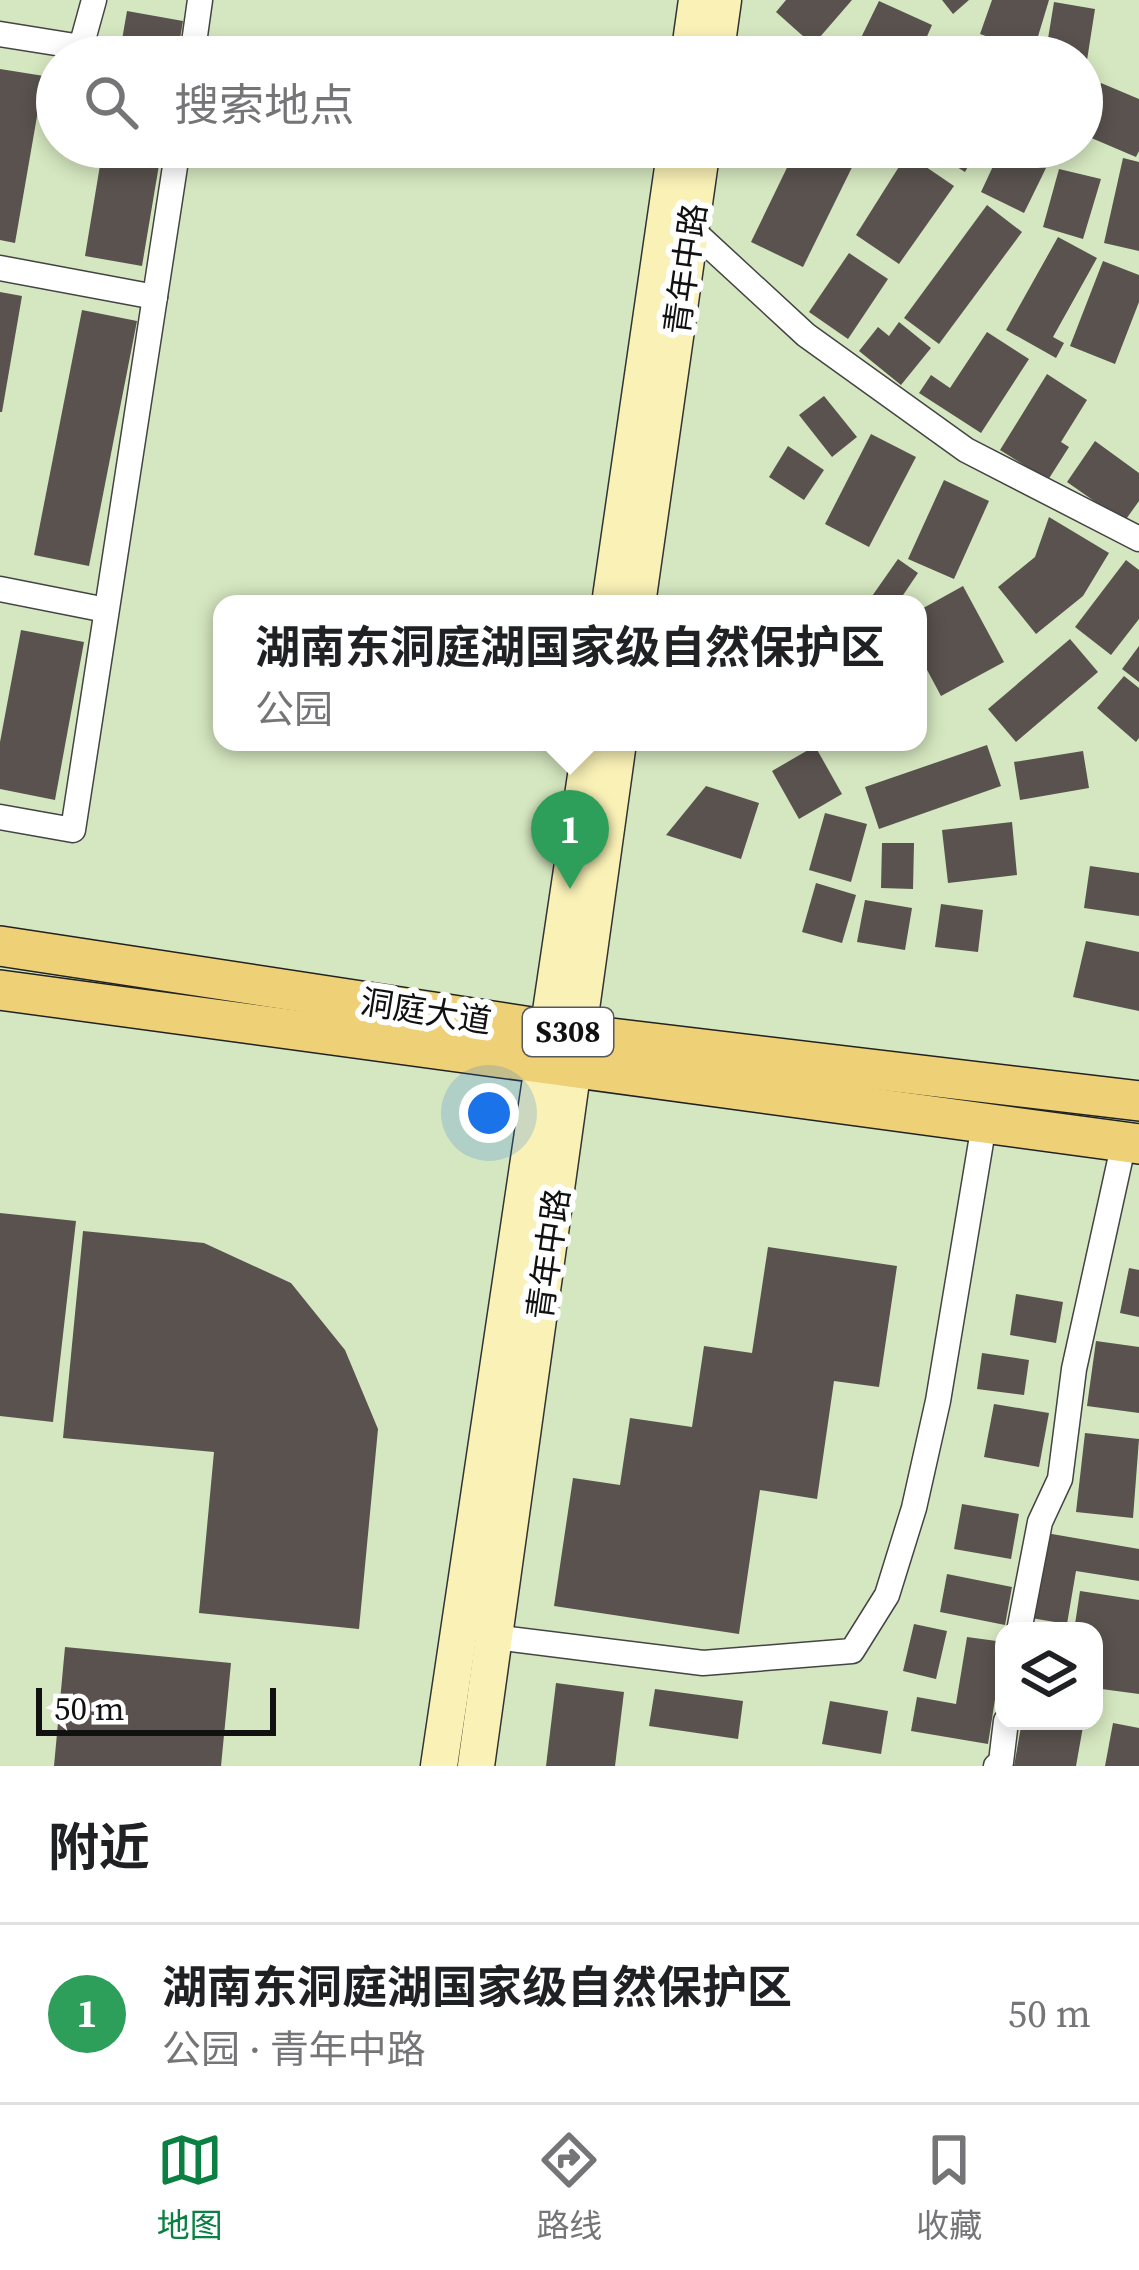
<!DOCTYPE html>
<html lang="zh">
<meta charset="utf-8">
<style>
:root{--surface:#fff;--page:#f6f6f6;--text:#202124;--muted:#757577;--line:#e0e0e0;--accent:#0b8043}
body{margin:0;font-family:"Source Serif 4","Noto Sans SC",serif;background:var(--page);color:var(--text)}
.controls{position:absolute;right:36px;bottom:36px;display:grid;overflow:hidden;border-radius:24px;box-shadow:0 6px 18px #0003}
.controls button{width:108px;height:108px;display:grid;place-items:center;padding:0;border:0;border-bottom:3px solid var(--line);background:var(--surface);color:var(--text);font:60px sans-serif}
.scale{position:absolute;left:36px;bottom:30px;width:240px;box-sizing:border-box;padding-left:12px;border:6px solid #111;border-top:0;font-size:33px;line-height:42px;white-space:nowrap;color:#111;-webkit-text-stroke:9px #fff;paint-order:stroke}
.you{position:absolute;left:489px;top:1113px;width:42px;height:42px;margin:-30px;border:9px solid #fff;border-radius:50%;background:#1a73e8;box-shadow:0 0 0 18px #1a73e833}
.badge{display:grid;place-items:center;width:78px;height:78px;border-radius:50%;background:var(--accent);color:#fff;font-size:39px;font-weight:700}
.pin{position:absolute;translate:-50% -99px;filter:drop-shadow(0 3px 6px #0008)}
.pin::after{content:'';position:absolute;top:63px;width:42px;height:36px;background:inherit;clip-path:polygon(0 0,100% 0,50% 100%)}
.popup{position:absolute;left:213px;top:595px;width:714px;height:156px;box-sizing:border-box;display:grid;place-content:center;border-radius:24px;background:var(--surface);filter:drop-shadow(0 3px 9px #0005);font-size:39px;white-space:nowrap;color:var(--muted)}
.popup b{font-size:45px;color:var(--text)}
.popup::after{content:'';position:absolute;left:50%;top:100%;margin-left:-24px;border:24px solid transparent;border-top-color:var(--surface)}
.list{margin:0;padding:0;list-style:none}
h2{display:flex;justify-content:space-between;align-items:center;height:156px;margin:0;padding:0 48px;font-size:51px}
h2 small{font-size:39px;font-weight:400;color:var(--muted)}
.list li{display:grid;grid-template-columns:78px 1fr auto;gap:36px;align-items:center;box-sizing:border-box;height:180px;padding:0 48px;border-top:3px solid var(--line)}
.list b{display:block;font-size:45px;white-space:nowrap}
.list p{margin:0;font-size:39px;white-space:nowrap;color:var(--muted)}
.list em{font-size:39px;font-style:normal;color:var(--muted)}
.icon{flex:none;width:66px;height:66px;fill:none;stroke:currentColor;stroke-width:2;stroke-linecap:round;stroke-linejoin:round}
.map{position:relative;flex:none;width:1139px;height:1766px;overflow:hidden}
.search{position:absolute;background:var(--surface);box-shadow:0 6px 18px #0003;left:36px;right:36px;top:36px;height:132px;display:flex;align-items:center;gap:30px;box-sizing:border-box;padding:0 42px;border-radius:66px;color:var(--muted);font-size:45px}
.sheet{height:336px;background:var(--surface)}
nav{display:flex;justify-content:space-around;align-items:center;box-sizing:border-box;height:168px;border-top:3px solid var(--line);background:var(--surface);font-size:33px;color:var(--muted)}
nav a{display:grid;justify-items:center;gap:6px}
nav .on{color:var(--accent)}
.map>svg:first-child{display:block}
.green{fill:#d5e7c0;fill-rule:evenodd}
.building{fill:#59524e}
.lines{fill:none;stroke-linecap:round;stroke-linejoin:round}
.street-casing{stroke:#444;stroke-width:27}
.secondary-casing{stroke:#333;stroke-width:39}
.primary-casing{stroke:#222;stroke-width:42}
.street{stroke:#fff;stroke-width:24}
.secondary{stroke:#f9f1b6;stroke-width:36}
.primary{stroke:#eed076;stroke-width:39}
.labels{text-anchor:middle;stroke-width:12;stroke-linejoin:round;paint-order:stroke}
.shield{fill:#fff;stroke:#585858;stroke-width:3}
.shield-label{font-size:30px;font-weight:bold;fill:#111}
.street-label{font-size:33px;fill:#111;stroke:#fff}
</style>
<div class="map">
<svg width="1139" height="1766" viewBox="0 0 1139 1766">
<rect width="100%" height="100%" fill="#fefcf6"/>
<path class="green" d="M0,0H1139V1766H0ZM57,57H1082V147H57ZM222,604H918V742H222ZM1004,1631H1094V1721H1004Z"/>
<g class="building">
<polygon points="786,0 852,0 813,45 776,12"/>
<polygon points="942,0 969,0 953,14"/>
<polygon points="992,0 1049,0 1033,53 980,34"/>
<polygon points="879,1 932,25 918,57 874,57 856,48"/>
<polygon points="1054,2 1095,9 1085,73 1082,72 1082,57 1045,57"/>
<polygon points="127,11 183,21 177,57 119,57"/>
<polygon points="0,69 44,76 15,243 0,240"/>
<polygon points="1101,83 1139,99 1139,151 1136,157 1082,134"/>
<polygon points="103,147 162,147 142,266 85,256"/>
<polygon points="797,147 862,147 803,267 751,242"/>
<polygon points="925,147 979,147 965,172"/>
<polygon points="1002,147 1046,168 1024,213 981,192"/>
<polygon points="907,154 954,186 899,264 856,235"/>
<polygon points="1123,158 1139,162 1139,251 1104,243"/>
<polygon points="1059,169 1101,179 1083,239 1043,227"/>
<polygon points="987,205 1022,232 939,344 904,318"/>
<polygon points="1058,237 1097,258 1053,337 1064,343 1056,358 1006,330"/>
<polygon points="849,253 888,279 848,339 809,312"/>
<polygon points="1103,261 1139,275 1139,302 1115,364 1070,346"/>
<polygon points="0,292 22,296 2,412 0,412"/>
<polygon points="82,310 137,321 89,566 34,555"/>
<polygon points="899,322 931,348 901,385 859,351 878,327 889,336"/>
<polygon points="987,332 1029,359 981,433 919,393 931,375 950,388"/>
<polygon points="1047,374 1087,400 1061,442 1069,447 1048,480 1000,450"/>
<polygon points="824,396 857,437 832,457 799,415"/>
<polygon points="871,434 916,457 869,547 825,524"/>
<polygon points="1095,441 1139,473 1139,501 1124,522 1067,482"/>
<polygon points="788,446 824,470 804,500 769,477"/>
<polygon points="944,480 989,501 954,579 908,559"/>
<polygon points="1049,517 1109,553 1083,596 1036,634 998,587 1035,557"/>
<polygon points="898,559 918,573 897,604 877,604 870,599"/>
<polygon points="1126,560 1139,570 1139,619 1111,655 1075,627"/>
<polygon points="963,586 1004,662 941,696 918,653 918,611"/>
<polygon points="21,630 84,642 55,800 0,789 0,742"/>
<polygon points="1070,639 1098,672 1016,742 988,709"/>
<polygon points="1139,646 1139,682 1122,669"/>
<polygon points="1124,676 1139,688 1139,738 1136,742 1097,708"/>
<polygon points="987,745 1001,786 879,829 865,787"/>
<polygon points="815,746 842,794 799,819 772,771"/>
<polygon points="1083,751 1089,788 1020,800 1014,762"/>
<polygon points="706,786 759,803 741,859 666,835"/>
<polygon points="825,813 867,824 851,882 809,870"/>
<polygon points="1012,822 1017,875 948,883 942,830"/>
<polygon points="882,843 914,843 913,889 881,888"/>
<polygon points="1090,866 1139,873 1139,916 1084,908"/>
<polygon points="816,883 856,895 842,943 802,932"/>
<polygon points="865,900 912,908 905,950 857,942"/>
<polygon points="941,904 983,910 978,952 935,947"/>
<polygon points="1086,941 1139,952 1139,1011 1073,997"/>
<polygon points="0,1213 76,1221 53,1422 0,1416"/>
<polygon points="83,1231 204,1243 291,1283 345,1350 378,1429 359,1629 199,1613 214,1452 63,1438"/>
<polygon points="768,1247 897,1266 879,1387 834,1381 817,1499 760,1490 739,1634 554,1606 573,1478 620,1485 630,1418 692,1427 704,1346 752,1353"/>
<polygon points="1129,1268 1139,1270 1139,1317 1120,1313"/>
<polygon points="1016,1294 1063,1302 1056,1343 1010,1335"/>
<polygon points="1096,1341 1139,1347 1139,1413 1087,1406"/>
<polygon points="982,1353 1029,1360 1024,1395 977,1389"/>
<polygon points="994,1404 1049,1413 1039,1467 984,1457"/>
<polygon points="1085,1433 1139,1439 1133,1518 1076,1512"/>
<polygon points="962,1504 1019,1514 1011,1559 954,1549"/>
<polygon points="1046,1533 1139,1549 1139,1581 1076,1571 1067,1624 1031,1618"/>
<polygon points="947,1574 1012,1587 1005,1625 940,1612"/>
<polygon points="1080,1591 1139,1600 1139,1694 1094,1688 1094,1631 1074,1631"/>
<polygon points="914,1624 947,1631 936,1679 903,1671"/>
<polygon points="967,1637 1004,1642 988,1744 911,1731 917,1697 956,1704"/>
<polygon points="65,1647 231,1663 221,1766 54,1766"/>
<polygon points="556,1683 624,1692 615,1766 546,1766"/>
<polygon points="655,1689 743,1701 738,1739 649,1726"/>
<polygon points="830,1701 888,1711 881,1754 822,1744"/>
<polygon points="1022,1721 1084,1721 1076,1766 1014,1766"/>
<polygon points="1113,1723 1139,1728 1139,1766 1105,1766"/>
</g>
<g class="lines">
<defs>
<g id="street">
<polyline points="0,34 81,47 94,0"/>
<polyline points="192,57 200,0"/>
<polyline points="690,228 806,335 966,450 1139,539"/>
<polyline points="0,268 155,297"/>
<polyline points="0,589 106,610"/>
<polyline points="0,817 73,830 178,147"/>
<polyline points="1019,1631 1040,1522 1060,1479 1074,1369 1124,1142"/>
<polyline points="494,1637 703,1663 852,1651 887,1595 914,1508 938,1401 984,1124"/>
<polyline points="996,1766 1001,1762 1006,1721"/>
</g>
<g id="secondary">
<polyline points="689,57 697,0"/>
<polyline points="715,57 723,0"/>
<polyline points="610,604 676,147"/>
<polyline points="637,604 702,147"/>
<polyline points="439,1766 591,742"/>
<polyline points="476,1766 618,742"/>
</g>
<g id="primary">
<polyline points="0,946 577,1034 1139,1101"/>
<polyline points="0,990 1139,1144"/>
</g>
</defs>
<use href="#street" class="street-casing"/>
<use href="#secondary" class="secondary-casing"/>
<use href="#primary" class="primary-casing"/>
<use href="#street" class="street"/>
<use href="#secondary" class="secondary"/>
<use href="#primary" class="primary"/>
</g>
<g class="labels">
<rect class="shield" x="523" y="1008" width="90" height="48" rx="9"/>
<g class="shield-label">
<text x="568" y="1042">S308</text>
</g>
<g class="street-label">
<text transform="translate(685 269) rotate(-82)" y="12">青年中路</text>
<text transform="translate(426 1011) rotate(9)" y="12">洞庭大道</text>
<text transform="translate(548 1254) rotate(-82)" y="12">青年中路</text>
</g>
</g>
</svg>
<div class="controls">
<button><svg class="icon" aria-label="layers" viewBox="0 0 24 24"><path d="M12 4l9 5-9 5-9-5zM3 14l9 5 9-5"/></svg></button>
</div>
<div class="scale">50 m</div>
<div class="you"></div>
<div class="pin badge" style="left:570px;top:889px;background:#2e9e5b">1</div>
<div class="popup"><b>湖南东洞庭湖国家级自然保护区</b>公园</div>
<div class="search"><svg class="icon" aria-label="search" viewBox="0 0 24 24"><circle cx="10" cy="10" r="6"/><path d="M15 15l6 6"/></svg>搜索地点</div>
</div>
<section class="sheet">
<h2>附近<small></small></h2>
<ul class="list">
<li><span class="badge" style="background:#2e9e5b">1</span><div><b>湖南东洞庭湖国家级自然保护区</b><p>公园 · 青年中路</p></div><em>50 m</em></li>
</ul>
</section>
<nav>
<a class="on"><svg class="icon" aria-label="map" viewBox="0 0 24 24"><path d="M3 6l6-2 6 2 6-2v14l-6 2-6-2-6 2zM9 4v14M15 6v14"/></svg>地图</a>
<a><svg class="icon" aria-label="directions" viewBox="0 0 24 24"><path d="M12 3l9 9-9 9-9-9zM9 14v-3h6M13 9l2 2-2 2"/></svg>路线</a>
<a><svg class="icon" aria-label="saved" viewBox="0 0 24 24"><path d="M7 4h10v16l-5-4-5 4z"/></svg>收藏</a>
</nav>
